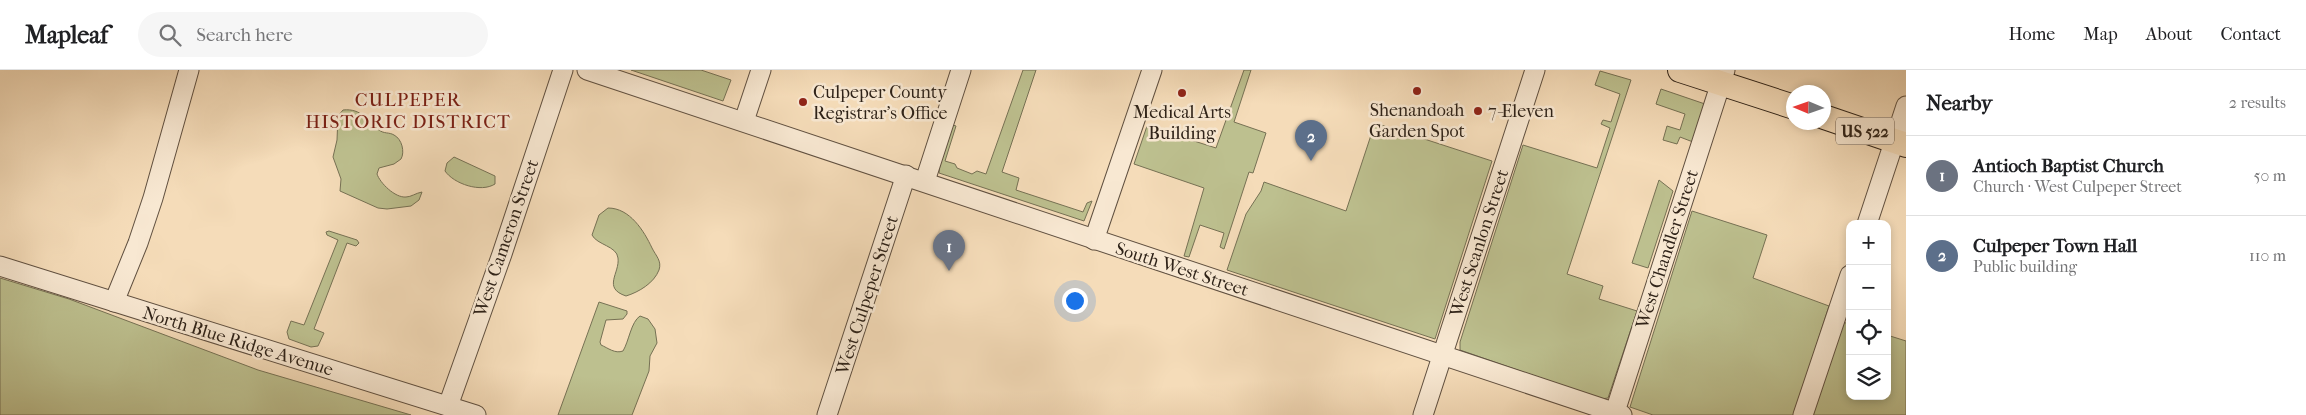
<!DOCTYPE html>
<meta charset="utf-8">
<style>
:root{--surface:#fff;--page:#f6f6f6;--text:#202124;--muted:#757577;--line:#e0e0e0;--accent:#8f2418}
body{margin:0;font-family:"IM FELL French Canon",serif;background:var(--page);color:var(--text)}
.controls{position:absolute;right:15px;bottom:15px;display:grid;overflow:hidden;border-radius:10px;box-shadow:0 2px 8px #0003}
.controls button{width:45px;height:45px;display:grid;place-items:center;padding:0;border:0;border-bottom:1px solid var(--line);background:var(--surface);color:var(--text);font:25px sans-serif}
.compass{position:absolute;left:1786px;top:15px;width:45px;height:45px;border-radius:50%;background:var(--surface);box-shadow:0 2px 8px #0003;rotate:272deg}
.you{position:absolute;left:1074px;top:230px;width:18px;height:18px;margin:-12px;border:4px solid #fff;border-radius:50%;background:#1a73e8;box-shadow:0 0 0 8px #1a73e833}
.badge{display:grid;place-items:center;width:32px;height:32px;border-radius:50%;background:var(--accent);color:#fff;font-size:16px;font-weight:700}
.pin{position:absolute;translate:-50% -41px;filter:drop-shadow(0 1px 2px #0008)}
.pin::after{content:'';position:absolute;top:26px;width:18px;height:15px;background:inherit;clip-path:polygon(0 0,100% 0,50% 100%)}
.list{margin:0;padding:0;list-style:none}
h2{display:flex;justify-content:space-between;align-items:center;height:65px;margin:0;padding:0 20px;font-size:21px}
h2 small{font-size:16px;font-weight:400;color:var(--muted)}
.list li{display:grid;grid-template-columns:32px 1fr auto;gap:15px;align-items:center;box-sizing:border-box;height:80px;padding:0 20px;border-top:1px solid var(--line)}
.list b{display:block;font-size:19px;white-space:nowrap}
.list p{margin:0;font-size:16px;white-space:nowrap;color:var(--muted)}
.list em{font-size:16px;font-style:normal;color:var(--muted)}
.icon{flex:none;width:28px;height:28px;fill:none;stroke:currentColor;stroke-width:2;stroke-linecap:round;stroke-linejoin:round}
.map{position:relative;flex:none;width:1906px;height:345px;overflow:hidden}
header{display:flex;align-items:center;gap:30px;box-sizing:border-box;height:70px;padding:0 25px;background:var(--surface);border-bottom:1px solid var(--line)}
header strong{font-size:24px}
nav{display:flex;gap:28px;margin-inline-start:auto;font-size:18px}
.search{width:350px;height:45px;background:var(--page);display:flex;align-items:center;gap:12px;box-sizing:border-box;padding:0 18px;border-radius:28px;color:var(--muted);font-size:19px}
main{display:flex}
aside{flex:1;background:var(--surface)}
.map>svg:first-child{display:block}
.green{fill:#bdc08f;stroke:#767154}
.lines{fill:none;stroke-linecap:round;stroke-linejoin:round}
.minor-casing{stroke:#605040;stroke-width:21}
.major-casing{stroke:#2e2218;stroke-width:26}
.minor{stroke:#f8e8d2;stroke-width:19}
.major{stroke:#f5dcb9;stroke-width:24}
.poi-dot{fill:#8f2418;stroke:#f8e8d2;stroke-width:2}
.labels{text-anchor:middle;stroke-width:5;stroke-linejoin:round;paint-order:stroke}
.shield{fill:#f8e8d2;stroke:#6b5d50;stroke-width:1}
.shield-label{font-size:16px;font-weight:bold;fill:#2e2218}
.poi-label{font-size:18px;fill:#2e2218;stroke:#f8e8d2;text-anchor:start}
.street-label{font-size:18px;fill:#2e2218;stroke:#f8e8d2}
.neighbourhood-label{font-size:19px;letter-spacing:1px;fill:#7a1f14;stroke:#f8e8d2}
</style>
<header>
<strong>Mapleaf</strong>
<div class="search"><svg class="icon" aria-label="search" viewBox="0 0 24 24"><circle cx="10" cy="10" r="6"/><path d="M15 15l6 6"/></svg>Search here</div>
<nav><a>Home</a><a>Map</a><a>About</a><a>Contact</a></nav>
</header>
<main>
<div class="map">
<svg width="1906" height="345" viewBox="0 0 1906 345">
<rect width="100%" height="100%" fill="#f5dcb9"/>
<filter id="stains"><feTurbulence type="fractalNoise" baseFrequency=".004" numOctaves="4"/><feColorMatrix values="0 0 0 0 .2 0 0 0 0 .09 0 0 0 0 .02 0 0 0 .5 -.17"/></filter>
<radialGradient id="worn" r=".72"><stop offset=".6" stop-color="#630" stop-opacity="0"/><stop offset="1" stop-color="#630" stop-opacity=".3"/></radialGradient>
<g class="green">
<polygon points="631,0 701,0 731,10 723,31"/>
<polygon points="1023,0 1036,0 1002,102 1019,108 1016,120 1083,142 1087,133 1092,131 1084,151 939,103 940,93 953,55 956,56 945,91 955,94 957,98 972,104 977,101 986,104"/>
<polygon points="1244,0 1251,0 1234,52 1266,63 1253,103 1249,102 1224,179 1220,177 1224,163 1200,155 1189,187 1184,186 1204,118 1134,94 1147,56 1216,78"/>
<polygon points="1600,1 1631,10 1567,204 1603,216 1599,229 1637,241 1608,328 1601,329 1460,280 1460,272 1523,75 1597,98 1610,58 1601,54 1603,50 1611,52 1620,24 1595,15"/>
<polygon points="1661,19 1705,34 1693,72 1680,67 1677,74 1663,70 1667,56 1680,60 1685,44 1656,34"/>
<path d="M343,40C362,38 367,51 379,60C384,64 389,62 394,65C402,69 405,82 401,89L394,94L379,98L377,104C380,113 395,128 406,127C411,127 416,123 422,122L419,130L411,136L387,139L378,138L340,121L341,109L333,87L337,70L338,46Z"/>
<polygon points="1375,53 1492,91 1435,269 1227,200 1246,144 1261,121 1264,112 1346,141"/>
<path d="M454,87L495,106V114C481,123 454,114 445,101L447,93Z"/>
<polygon points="1659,110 1673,121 1648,198 1632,193"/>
<path d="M608,138C630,138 644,161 652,178C656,186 662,191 659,200C654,213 639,222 626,226C602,218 620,203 618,188C617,176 597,175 592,165L599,145Z"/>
<polygon points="1692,141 1767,165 1753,208 1829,236 1794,345 1653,345 1630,337"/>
<polygon points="329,161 357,170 359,173 356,176 347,173 314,259 324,263 318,276 311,277 289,269 287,262 291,251 304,255 338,170 327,165 326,162"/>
<polygon points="0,208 69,229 258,300 411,345 0,345"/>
<path d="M599,232L627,241V244L623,249L606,250L600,272L601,275C608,278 615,284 623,281C629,271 631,252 640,246L648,249L655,259L657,273L650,286L649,301L632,345H558Z"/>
<polygon points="1842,252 1850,254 1850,326 1887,326 1887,265 1906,271 1906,345 1811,345"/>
</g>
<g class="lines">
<defs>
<g id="minor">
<polyline points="587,0 1622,345"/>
<polyline points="744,51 761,0"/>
<polyline points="925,111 961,0"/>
<polyline points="1867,154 1906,36"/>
<polyline points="1094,170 1152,0"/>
<polyline points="0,196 476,345"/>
<polyline points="114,232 138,173 153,128 189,0"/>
<polyline points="448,336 502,184 563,0"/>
<polyline points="827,345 906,105"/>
<polyline points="1423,345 1535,0"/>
<polyline points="1614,345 1725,0"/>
<polyline points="1803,345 1850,205"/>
</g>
<g id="major">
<polyline points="1680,0 1794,37"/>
<polyline points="1824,47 1906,75"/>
</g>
</defs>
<use href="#minor" class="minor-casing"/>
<use href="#major" class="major-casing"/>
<use href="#minor" class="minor"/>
<use href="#major" class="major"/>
</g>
<g class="poi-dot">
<circle cx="1417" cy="21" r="5"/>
<circle cx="1182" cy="23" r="5"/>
<circle cx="803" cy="32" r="5"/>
<circle cx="1478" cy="41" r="5"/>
</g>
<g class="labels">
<rect class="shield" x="1836" y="47.5" width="58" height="27" rx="4"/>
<g class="shield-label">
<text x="1865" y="67">US 522</text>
</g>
<g class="poi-label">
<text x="813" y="28">Culpeper County<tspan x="813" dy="21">Registrar's Office</tspan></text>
<text x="1417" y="46" text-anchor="middle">Shenandoah<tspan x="1417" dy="21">Garden Spot</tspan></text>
<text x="1488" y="47">7-Eleven</text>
<text x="1182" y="48" text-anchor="middle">Medical Arts<tspan x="1182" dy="21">Building</tspan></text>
</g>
<g class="street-label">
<text transform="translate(506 168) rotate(-71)" y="6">West Cameron Street</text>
<text transform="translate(1479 173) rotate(-72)" y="6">West Scanlon Street</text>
<text transform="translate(1667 179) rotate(-72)" y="6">West Chandler Street</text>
<text transform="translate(1182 199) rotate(18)" y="6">South West Street</text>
<text transform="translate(867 225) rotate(-72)" y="6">West Culpeper Street</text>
<text transform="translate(238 271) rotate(17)" y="6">North Blue Ridge Avenue</text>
</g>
<g class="neighbourhood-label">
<text x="408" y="36">CULPEPER<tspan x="408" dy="22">HISTORIC DISTRICT</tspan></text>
</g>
</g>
<rect width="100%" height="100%" filter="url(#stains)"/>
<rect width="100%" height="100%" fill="url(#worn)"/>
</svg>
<div class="controls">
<button>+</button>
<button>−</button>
<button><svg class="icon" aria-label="locate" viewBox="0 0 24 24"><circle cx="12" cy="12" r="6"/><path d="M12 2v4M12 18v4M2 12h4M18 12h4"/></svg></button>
<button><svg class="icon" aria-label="layers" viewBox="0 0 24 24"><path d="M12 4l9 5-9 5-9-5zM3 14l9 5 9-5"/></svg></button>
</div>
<svg class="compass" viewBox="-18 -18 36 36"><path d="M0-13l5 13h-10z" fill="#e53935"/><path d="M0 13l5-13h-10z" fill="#757577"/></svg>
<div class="you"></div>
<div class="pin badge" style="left:949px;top:201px;background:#6b7280">1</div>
<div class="pin badge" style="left:1311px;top:91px;background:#5c6f8a">2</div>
</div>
<aside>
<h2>Nearby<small>2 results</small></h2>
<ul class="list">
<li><span class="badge" style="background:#6b7280">1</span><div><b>Antioch Baptist Church</b><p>Church · West Culpeper Street</p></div><em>50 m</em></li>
<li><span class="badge" style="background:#5c6f8a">2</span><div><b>Culpeper Town Hall</b><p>Public building</p></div><em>110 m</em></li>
</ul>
</aside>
</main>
